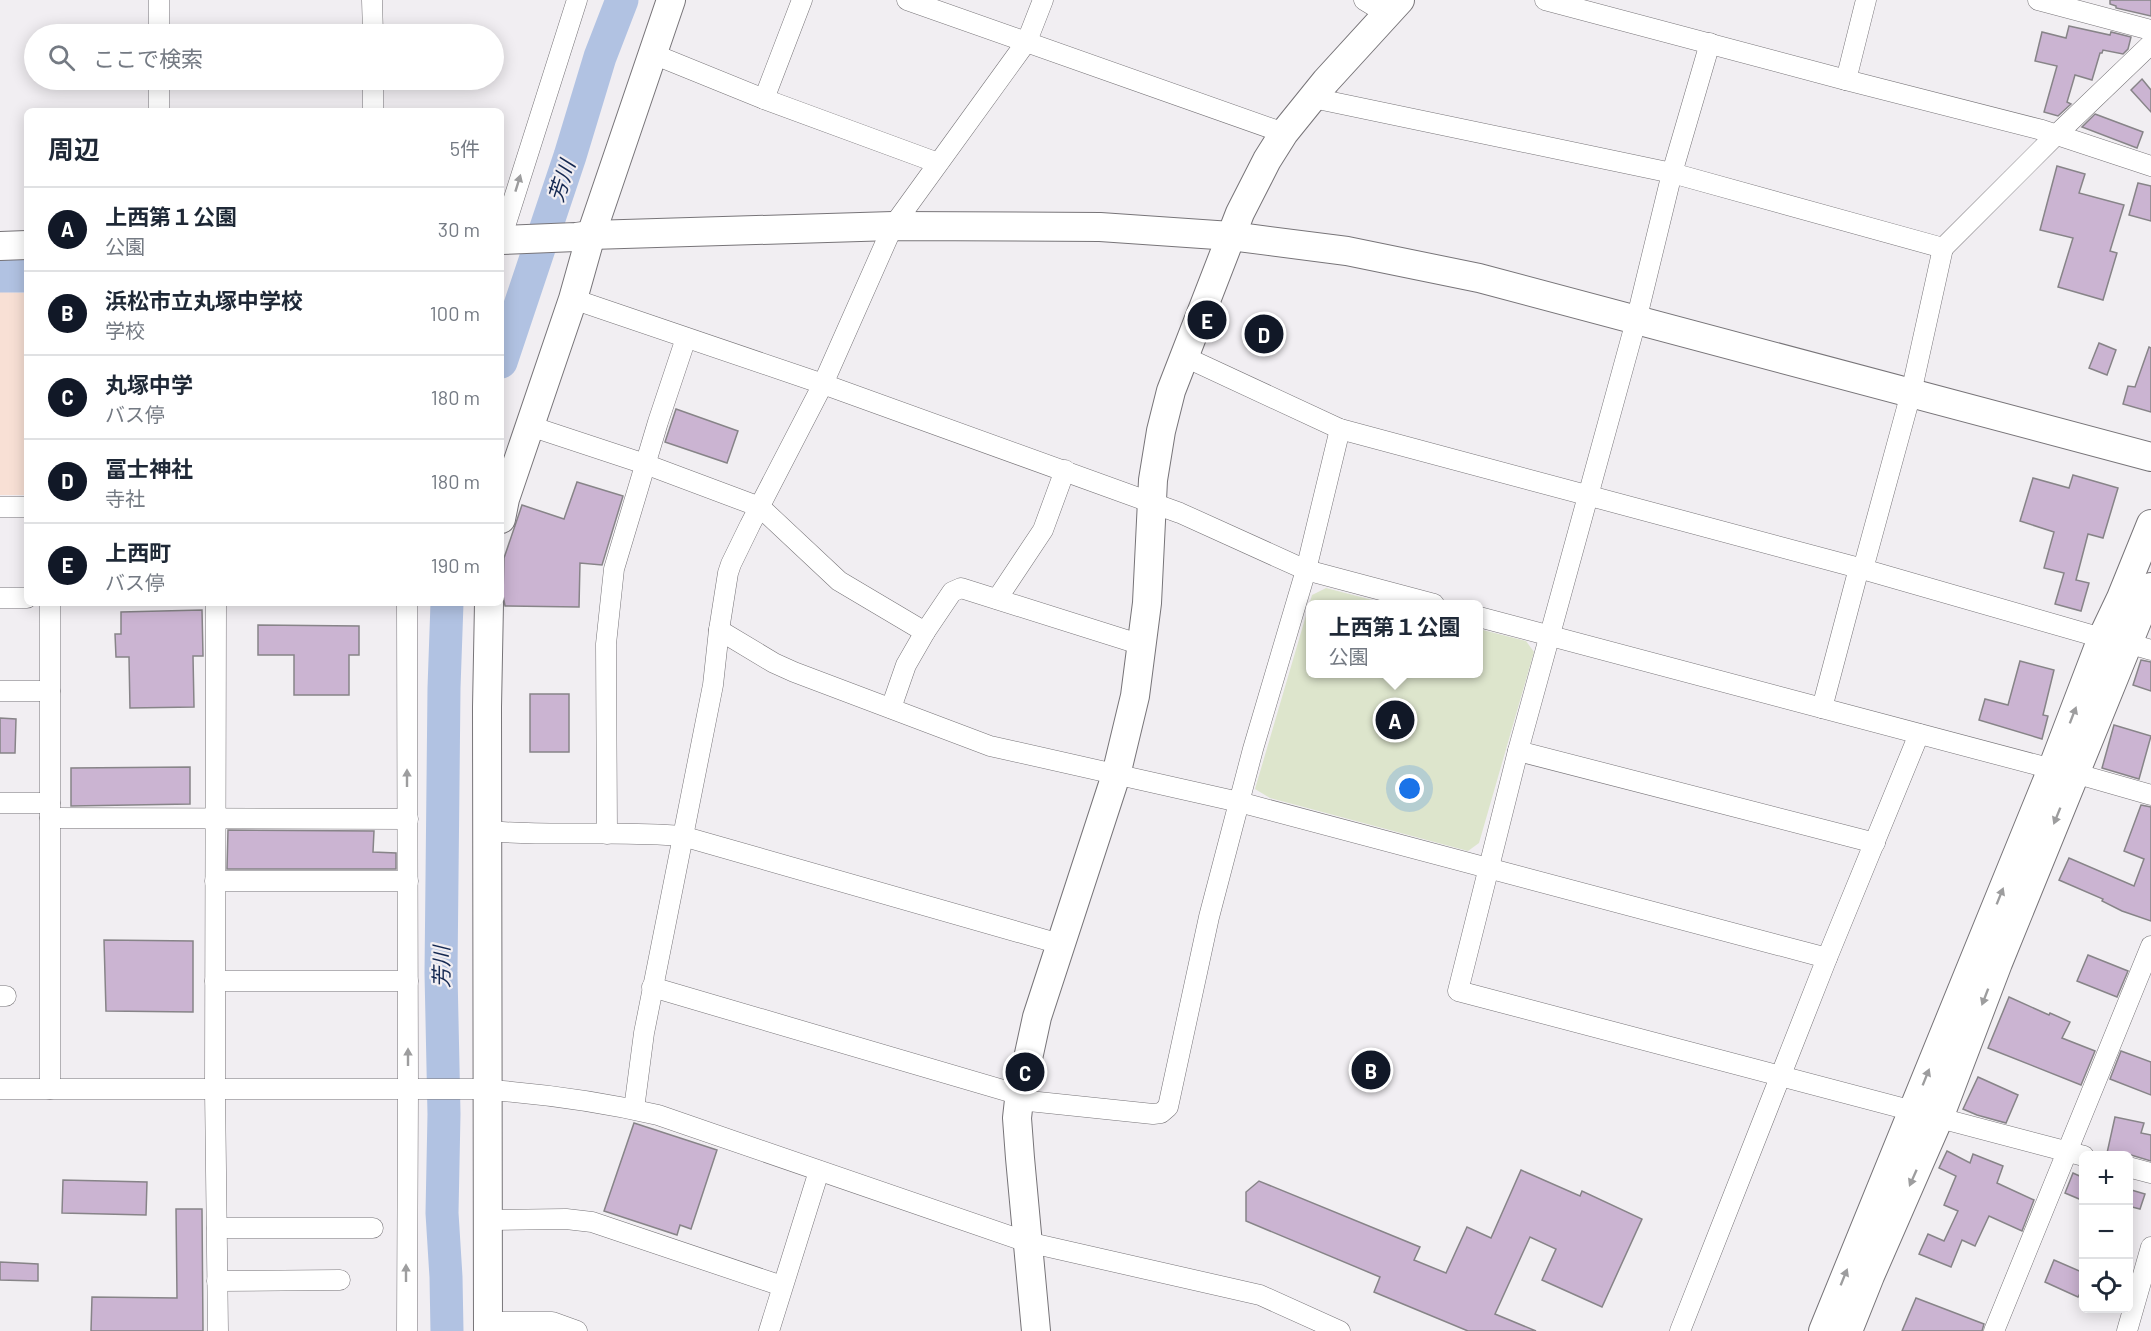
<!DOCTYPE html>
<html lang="ja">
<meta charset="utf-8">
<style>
:root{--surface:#fff;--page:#f6f6f7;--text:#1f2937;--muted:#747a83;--line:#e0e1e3;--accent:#111827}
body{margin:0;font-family:Barlow,"Noto Sans JP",sans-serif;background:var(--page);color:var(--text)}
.controls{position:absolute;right:18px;bottom:18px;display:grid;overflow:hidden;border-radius:9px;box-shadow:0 3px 15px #0003}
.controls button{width:54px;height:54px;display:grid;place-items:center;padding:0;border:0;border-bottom:2px solid var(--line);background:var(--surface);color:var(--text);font:30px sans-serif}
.you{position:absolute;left:1410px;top:789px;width:21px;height:21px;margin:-15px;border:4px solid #fff;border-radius:50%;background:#1a73e8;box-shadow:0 0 0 9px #1a73e833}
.badge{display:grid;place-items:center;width:39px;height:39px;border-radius:50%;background:var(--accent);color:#fff;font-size:20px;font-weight:700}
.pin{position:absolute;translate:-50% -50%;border:3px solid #fff;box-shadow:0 2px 6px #0006}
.popup{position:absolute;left:1306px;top:600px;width:177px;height:78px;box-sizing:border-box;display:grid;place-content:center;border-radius:9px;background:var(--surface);filter:drop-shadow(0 2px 4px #0005);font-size:20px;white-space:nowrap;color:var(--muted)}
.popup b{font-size:22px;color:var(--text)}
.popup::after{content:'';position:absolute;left:50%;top:100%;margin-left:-12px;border:12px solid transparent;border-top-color:var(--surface)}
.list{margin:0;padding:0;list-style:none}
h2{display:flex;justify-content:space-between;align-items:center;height:78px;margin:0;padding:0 24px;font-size:26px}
h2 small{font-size:20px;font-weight:400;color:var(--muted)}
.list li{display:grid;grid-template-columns:39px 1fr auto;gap:18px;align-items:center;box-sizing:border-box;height:84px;padding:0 24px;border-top:2px solid var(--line)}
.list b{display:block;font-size:22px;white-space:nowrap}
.list p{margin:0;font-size:20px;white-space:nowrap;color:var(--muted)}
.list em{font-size:20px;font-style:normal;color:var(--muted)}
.icon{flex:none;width:33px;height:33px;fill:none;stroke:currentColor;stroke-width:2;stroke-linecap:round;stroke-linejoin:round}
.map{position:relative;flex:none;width:2151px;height:1331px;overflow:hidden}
.search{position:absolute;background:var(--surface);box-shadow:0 3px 15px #0003;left:24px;top:24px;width:480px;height:66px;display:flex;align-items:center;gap:15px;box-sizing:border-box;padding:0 21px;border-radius:33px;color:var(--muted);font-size:22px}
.panel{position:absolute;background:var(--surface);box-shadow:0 3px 15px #0003;left:24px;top:108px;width:480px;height:498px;border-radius:9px}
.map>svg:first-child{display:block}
.commercial{fill:#f8e0d5}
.green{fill:#dde5cc}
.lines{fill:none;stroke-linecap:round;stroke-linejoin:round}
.river{stroke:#b1c2e2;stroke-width:33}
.building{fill:#cbb4d2;stroke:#878488;stroke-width:1.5}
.street-casing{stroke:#777478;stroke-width:21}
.secondary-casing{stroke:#777478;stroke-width:30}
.street{stroke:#fff;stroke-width:20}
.secondary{stroke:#fff;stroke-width:28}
.oneway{fill:#9d9d9e}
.labels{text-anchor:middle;stroke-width:4.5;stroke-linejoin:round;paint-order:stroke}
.water-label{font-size:21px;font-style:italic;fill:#142851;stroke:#f1eef2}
</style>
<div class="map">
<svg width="2151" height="1331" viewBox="0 0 2151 1331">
<rect width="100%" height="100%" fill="#f1eef2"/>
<polygon class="commercial" points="0,292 27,293 27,495 0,495"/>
<polygon class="green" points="1326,588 1388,604 1311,604 1311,674 1479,674 1479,629 1526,641 1534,652 1479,843 1468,851 1270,798 1255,789 1312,595"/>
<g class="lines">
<g class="river">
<polyline points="0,276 27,276"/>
<polyline points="501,362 570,156 600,57 622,0"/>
<polyline points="447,603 444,688 441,973 444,1114 442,1213 446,1277 447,1331"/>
</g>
</g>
<g class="building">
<polygon points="2110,0 2151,0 2151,16 2116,8 2116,6 2110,4"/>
<polygon points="2069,26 2110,35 2111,32 2131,37 2128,49 2123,54 2103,50 2102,53 2100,53 2092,80 2075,75 2067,102 2071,104 2058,116 2044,112 2057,66 2035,61 2042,32 2066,38"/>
<polygon points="2142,79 2151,90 2151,112 2131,90"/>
<polygon points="2095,114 2143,132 2137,148 2082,127"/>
<polygon points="2057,166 2085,174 2079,193 2124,205 2110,251 2117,253 2103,300 2058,287 2073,238 2040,230"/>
<polygon points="2138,183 2151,186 2151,221 2129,215"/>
<polygon points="2099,343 2116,350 2107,375 2089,368"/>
<polygon points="2149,347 2151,348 2151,412 2123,404 2128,386 2135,387"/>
<polygon points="676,409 738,431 727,463 665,442"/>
<polygon points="2073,475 2118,488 2103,538 2088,534 2076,580 2089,583 2081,611 2055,604 2064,573 2044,568 2054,532 2020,521 2033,478 2069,488"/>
<polygon points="577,482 623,496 602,565 580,563 579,607 505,606 503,595 504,558 522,505 564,519"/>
<polygon points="202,610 203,656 193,656 194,707 130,708 129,657 116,657 115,634 121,634 121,612"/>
<polygon points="258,625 359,626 359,655 349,655 349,695 294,695 294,655 258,655"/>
<polygon points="2141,660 2151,662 2151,691 2133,685"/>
<polygon points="2020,661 2054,670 2043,715 2048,716 2042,739 1979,720 1985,699 2008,705"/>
<rect x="530" y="694" width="39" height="58"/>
<polygon points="0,718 16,719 15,753 0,753"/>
<polygon points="2114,725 2151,736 2139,779 2102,768"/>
<polygon points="190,767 190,804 71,806 71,768"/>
<polygon points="2141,805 2151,807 2151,921 2122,911 2102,901 2103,899 2059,880 2069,858 2134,886 2144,859 2124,851"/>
<polygon points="228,830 374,831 373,852 396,853 396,869 227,869"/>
<polygon points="104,940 193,941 193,1012 106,1011"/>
<polygon points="2088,955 2128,971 2117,997 2077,981"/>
<polygon points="2009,997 2049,1015 2050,1013 2070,1022 2062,1038 2095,1051 2081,1085 1988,1048"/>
<polygon points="2121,1051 2151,1062 2151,1095 2110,1079"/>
<polygon points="1978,1077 2018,1095 2006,1123 1977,1115 1963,1109"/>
<polygon points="2115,1117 2144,1123 2141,1133 2151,1135 2151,1161 2131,1155 2107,1153"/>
<polygon points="634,1123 717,1150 691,1229 680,1225 677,1235 604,1211"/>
<polygon points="1947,1151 1970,1163 1973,1154 2003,1166 1997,1183 2034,1200 2022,1231 1989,1216 1975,1246 1962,1240 1951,1267 1919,1254 1928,1234 1944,1241 1958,1211 1944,1205 1956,1176 1939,1168"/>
<polygon points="1521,1170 1580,1196 1582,1191 1642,1219 1602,1307 1542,1280 1556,1249 1530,1237 1495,1314 1536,1331 1468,1331 1374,1292 1380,1277 1246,1221 1246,1192 1259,1181 1420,1247 1414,1260 1446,1273 1467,1227 1491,1238"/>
<polygon points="2073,1173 2084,1178 2084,1201 2065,1193"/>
<polygon points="63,1180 147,1182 146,1215 62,1213"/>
<polygon points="2128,1189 2145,1194 2140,1209 2128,1206"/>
<polygon points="176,1209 202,1209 203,1331 91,1331 92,1297 177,1298"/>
<polygon points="2054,1260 2084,1273 2084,1286 2078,1297 2045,1282"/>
<polygon points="0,1262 38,1264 38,1281 0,1280"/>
<polygon points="1916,1298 1984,1324 1982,1331 1902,1331"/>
</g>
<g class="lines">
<defs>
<g id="street">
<polyline points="159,0 159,34"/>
<polyline points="372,0 373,34"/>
<polyline points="907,0 1284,133"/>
<polyline points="1364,0 1387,14"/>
<polyline points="1545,0 1846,80"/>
<polyline points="1866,0 1846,80 2042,130 2151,166"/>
<polyline points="2038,0 2151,30"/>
<polyline points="1710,43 1672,173 1636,321 1518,751 1458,991 2084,1156"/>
<polyline points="653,54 764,99 802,0"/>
<polyline points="159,80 159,111"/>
<polyline points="373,80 373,111"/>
<polyline points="1313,98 1672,173 1943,248 2055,136 2151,44"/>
<polyline points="764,99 938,163"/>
<polyline points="501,239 577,0"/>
<polyline points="573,299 823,384 1180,513 1306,570 1434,604"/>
<polyline points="1185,357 1340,429 1859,568 2102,638"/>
<polyline points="530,426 645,464 760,507 839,581 925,632 906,665 891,708"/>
<polyline points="0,507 27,507"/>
<polyline points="1863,569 1911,393 1943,248"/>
<polyline points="0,598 27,598"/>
<polyline points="997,599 1043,530 1065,470"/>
<polyline points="216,603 215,1090 218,1331"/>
<polyline points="407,603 408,1090 407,1331"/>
<polyline points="1479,617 2052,769"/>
<polyline points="719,630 774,663 794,672 990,746 1239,802 1827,958"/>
<polyline points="925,632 952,592 961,588 1142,645"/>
<polyline points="2127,643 2151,650"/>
<polyline points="0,691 50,691"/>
<polyline points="1822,708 1859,568"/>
<polyline points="1518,751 1875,843"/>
<polyline points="2074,773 2151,795"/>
<polyline points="0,803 50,803"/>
<polyline points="50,818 408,819"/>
<path d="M488,831C553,837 617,830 682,836L1060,944"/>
<polyline points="607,834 606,644 614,569 658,422 686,338"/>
<polyline points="215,881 408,881"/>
<polyline points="215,981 408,981"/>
<polyline points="652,987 1020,1095"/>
<polyline points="0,996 6,996"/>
<path d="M0,1089H476C537,1093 598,1101 658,1115L1027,1242L1260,1295L1340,1331"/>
<polyline points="50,1089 50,603"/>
<polyline points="1019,1100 1153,1114 1161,1113 1168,1107 1209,917 1253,749 1306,570 1340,429"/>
<polyline points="634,1109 644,1033 713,685 719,630 728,573 731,564 750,525 823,384 893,226 1027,41 1043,0"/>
<polyline points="2128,1167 2151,1173"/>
<polyline points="487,1220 566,1219 592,1222 782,1286"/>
<polyline points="217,1228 373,1228"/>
<polyline points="217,1281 340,1280"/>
<polyline points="488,1322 552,1322 577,1331"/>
<polyline points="769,1331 819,1171"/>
<polyline points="1680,1331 1827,958 1919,734"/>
<polyline points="1994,1331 2151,946"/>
<polyline points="2127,1331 2151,1247"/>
</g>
<g id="secondary">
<polyline points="501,240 576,237 591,235 893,226 1100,227 1231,236 1347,251 1479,278 2151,457"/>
<polyline points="0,246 27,245"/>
<polyline points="501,519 505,499 573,299 591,235 671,0"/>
<polyline points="488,1331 487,707 489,603"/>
<polyline points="1036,1331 1020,1158 1017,1118 1019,1100 1037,1017 1116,775 1135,696 1147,603 1153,480 1161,431 1171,391 1240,213 1267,160 1284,133 1326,81 1400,0"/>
<polyline points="1823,1331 2052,769 2102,638 2121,598 2151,524"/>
<polyline points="1848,1331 1870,1276 1939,1118 1998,963 2151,587"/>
</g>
</defs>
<use href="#street" class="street-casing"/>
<use href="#secondary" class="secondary-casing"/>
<use href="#street" class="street"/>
<use href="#secondary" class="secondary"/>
</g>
<defs><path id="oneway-solid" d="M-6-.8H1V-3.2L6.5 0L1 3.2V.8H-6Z" transform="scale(1.5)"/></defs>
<g class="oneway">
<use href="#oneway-solid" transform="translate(518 183) rotate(-73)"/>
<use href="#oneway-solid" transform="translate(2073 715) rotate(-69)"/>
<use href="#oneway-solid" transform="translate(407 778) rotate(-90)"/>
<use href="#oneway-solid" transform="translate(2057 816) rotate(112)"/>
<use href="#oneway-solid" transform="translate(2000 896) rotate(-68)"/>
<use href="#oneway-solid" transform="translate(1985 997) rotate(111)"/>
<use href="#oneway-solid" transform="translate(408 1057) rotate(-90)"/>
<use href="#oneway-solid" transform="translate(1926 1077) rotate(-68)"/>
<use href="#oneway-solid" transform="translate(1913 1178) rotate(114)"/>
<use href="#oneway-solid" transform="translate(406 1273) rotate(-90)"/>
<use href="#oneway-solid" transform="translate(1844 1277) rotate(-68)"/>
</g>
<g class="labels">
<g class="water-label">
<text transform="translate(562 181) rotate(-72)" y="7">芳川</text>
<text transform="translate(442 967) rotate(-90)" y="7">芳川</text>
</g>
</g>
</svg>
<div class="controls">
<button>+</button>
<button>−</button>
<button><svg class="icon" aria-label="locate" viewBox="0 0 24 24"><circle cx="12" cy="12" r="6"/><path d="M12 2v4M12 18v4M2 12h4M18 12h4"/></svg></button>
</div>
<div class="you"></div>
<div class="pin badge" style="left:1395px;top:720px">A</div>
<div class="popup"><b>上西第１公園</b>公園</div>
<div class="pin badge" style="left:1371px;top:1070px">B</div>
<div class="pin badge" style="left:1025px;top:1072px">C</div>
<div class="pin badge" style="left:1264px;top:334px">D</div>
<div class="pin badge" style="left:1207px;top:320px">E</div>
<div class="search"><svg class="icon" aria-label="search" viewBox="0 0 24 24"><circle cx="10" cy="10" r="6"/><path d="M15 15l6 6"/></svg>ここで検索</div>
<section class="panel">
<h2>周辺<small>5件</small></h2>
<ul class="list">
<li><span class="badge">A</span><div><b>上西第１公園</b><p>公園</p></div><em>30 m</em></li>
<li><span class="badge">B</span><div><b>浜松市立丸塚中学校</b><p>学校</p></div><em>100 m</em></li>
<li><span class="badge">C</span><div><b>丸塚中学</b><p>バス停</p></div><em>180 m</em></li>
<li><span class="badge">D</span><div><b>冨士神社</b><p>寺社</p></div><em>180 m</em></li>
<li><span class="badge">E</span><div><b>上西町</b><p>バス停</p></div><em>190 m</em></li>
</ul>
</section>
</div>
